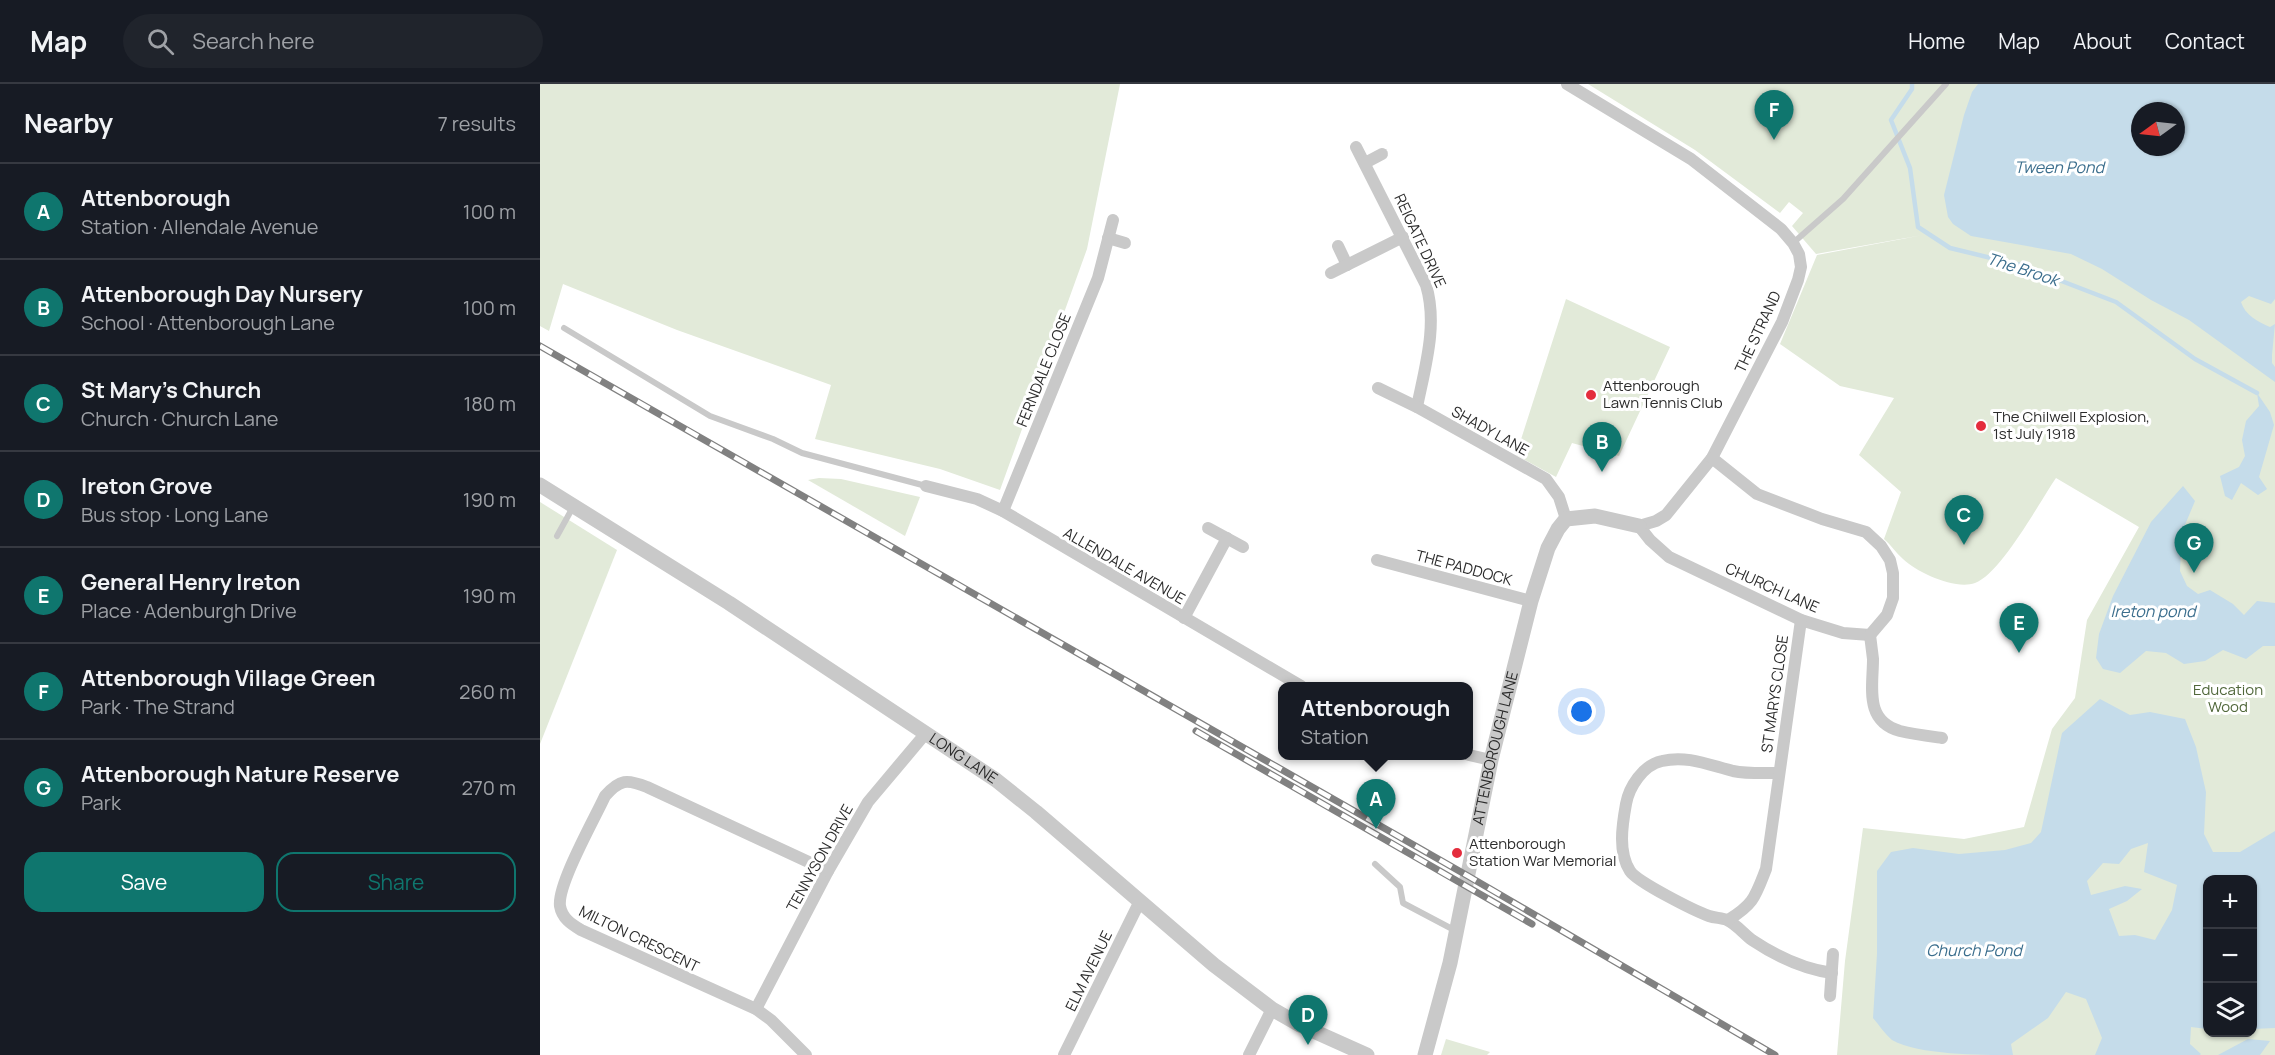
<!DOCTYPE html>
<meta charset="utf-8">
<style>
:root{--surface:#171b24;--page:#20242c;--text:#f1f3f6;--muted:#9ea1a6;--line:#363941;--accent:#0f766e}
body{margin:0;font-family:Manrope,sans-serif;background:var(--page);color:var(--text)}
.controls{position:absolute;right:18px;bottom:18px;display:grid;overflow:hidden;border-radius:12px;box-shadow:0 2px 4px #0004}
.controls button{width:54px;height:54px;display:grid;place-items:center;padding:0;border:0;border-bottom:2px solid var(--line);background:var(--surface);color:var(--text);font:30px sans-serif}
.compass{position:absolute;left:1591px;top:18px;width:54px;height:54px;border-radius:50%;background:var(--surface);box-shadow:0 2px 4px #0004;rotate:255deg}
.you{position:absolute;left:1042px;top:628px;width:21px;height:21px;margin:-15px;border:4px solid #fff;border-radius:50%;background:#1a73e8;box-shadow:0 0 0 9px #1a73e833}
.badge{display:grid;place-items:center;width:39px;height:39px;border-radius:50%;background:var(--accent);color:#fff;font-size:20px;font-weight:700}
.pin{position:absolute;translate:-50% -50px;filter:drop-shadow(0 2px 3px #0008)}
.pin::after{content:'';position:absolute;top:32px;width:21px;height:18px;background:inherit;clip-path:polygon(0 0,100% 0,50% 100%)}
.popup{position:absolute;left:738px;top:598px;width:195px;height:78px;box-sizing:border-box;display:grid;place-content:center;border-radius:12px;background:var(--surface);filter:drop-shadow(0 2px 4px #0005);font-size:20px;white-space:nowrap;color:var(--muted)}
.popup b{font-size:22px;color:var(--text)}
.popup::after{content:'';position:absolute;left:50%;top:100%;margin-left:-12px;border:12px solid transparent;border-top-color:var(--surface)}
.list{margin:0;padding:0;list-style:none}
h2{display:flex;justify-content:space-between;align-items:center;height:78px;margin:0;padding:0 24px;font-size:26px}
h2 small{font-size:20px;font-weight:400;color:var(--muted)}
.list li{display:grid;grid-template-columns:39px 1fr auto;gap:18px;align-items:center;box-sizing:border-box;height:96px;padding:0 24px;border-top:2px solid var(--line)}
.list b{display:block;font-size:22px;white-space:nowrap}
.list p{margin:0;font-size:20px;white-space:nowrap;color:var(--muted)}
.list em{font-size:20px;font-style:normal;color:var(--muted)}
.actions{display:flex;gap:12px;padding:18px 24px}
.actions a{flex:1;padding:14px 0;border:2px solid var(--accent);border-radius:18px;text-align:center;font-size:21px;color:var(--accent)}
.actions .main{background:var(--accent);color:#fff}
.icon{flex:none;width:33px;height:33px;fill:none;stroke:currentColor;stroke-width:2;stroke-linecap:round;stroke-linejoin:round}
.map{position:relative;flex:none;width:1735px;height:971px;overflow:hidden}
header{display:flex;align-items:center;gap:36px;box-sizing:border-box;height:84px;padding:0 30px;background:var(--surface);border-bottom:2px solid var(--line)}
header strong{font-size:28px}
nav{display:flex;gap:33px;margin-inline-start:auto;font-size:21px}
.search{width:420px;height:54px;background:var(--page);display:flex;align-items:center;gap:15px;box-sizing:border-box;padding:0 21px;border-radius:33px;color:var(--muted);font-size:22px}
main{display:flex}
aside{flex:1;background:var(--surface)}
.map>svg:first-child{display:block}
.green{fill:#e2ead9;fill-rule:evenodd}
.water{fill:#c5dcea;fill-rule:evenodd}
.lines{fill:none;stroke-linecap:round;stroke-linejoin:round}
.stream{stroke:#c5dcea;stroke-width:4.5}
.service{stroke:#c9c9c9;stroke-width:6}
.minor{stroke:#c9c9c9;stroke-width:12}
.tertiary{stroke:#c9c9c9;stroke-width:15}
.rail-casing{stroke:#818181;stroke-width:7}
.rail{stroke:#fff;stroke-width:4.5;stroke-dasharray:14;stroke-linecap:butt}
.poi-dot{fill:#e42d3d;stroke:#fff;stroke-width:2}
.labels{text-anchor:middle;stroke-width:6;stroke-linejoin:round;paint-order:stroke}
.street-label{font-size:15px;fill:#2c2c2c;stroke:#fff}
.poi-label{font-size:15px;fill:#2c2c2c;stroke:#fff;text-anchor:start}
.park-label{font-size:15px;fill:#50673a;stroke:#fff}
.water-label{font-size:16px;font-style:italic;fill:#3b6e8d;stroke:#fff}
</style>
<header>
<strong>Map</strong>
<div class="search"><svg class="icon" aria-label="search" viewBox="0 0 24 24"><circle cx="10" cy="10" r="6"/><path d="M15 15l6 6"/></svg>Search here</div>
<nav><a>Home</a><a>Map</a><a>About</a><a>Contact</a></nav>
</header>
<main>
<aside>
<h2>Nearby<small>7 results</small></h2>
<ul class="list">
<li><span class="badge">A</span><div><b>Attenborough</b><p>Station · Allendale Avenue</p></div><em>100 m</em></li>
<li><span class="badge">B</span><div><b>Attenborough Day Nursery</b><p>School · Attenborough Lane</p></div><em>100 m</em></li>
<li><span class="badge">C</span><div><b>St Mary's Church</b><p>Church · Church Lane</p></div><em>180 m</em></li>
<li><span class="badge">D</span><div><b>Ireton Grove</b><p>Bus stop · Long Lane</p></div><em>190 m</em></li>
<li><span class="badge">E</span><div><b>General Henry Ireton</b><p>Place · Adenburgh Drive</p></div><em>190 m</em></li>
<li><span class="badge">F</span><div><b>Attenborough Village Green</b><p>Park · The Strand</p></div><em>260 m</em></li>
<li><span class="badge">G</span><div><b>Attenborough Nature Reserve</b><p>Park</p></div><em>270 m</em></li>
</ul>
<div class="actions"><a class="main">Save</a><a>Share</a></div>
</aside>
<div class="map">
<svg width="1735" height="971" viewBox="0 0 1735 971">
<rect width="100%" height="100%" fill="#fff"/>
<g class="green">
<polygon points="0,0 580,0 547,165 460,406 400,385 275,355 291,301 137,246 23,200 9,247 0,242"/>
<path d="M1048,0H1735V971H1297L1305,877L1323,744L1424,755L1484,743L1512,645L1535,614L1547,536L1599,443L1516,394C1499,419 1461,489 1435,499C1415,506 1378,489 1363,475C1356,469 1351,461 1344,455L1361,408L1319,371L1354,314L1300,302L1240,260L1277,171L1383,151L1276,170L1252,142L1263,129L1249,118L1240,129L1155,66ZM1600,27H1636V63H1600ZM1668,796H1712V948H1668Z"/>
<polygon points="1026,215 1130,263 1079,372 1032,359 1016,393 976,371"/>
<polygon points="279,394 301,395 380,413 365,452 268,396"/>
<polygon points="0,418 77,466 0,660"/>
<polygon points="906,955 950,968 947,971 901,971"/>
</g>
<g class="water">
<path d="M1438,0H1735V215L1731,220L1709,212L1701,218C1705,231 1718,238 1730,243L1735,240L1732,271V279L1735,283V298L1649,236L1611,216L1562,185L1531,170L1431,152L1413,140L1408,133L1404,111L1424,31L1432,8ZM1600,27H1636V63H1600Z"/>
<polygon points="1717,309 1730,328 1734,341 1719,393 1727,405 1718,411 1701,399 1692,416 1685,412 1680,392 1699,383 1705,372 1702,356 1706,337 1719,322"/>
<polygon points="1643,402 1655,417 1642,448 1640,487 1647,502 1658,510 1670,506 1693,520 1704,531 1717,517 1735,519 1735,562 1723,562 1706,575 1683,566 1665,577 1644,580 1626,569 1606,567 1580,589 1563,585 1556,574 1559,550 1573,512 1611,438"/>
<path d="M1560,615L1590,631L1610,628L1645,635L1656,663L1666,708L1664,750L1673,768H1700L1735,747V944L1713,945L1712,796H1668L1667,945L1651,943L1650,960L1661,970L1660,971H1555L1562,954L1546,915L1526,908L1508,934L1471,960L1473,971C1439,971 1379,971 1352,956C1345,950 1339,941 1333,934L1337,870V787L1351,768L1373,764L1419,770L1465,766L1491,759L1501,748L1522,649ZM1608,759L1604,788L1637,801L1632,826L1615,856L1595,851L1579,852L1569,825L1587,817L1602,805L1585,802L1551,811L1547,797L1563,779L1579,780L1591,765Z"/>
<polygon points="1708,955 1730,957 1720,971 1678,971"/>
</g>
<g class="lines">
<polyline class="stream" points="1372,0 1372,5 1351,36 1370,84 1378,143 1410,164 1480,181 1576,218 1655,275 1717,309"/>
<g class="service">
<polyline points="1253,159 1303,115 1406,0"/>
<polyline points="24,244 170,332 233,355 262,369 386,402"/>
<polyline points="17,452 33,423"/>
<polyline points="835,780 860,803 863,819 916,847"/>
</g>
<g class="minor">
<polyline points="1027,0 1151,75 1241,145 1253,159 1259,170 1261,183 1258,196 1242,238 1172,374 1126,431 1116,437 1099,442 1110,456 1129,473 1261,536 1303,549 1330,551"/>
<path d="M816,63L886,201C898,241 885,283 877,323"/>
<polyline points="825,79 842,70"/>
<polyline points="568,154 585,159"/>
<polyline points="798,162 807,181"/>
<polyline points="791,189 863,153"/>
<polyline points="838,304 877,323 1006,395 1019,413 1026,435"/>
<polyline points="1172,374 1217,410 1282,435 1326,448 1341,462 1350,476 1353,489 1353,514 1347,531 1330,551"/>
<polyline points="386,402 437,415 463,427 761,602"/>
<polyline points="463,427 558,194 573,136"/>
<polyline points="668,444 703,463"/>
<polyline points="837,476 991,517"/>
<polyline points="644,534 687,454"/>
<path d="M1330,551C1331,559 1332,567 1333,575C1333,603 1324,637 1360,647C1373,650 1388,652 1402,654"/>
<polyline points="929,671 951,676"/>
<path d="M1239,689C1224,689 1208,690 1193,687C1169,681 1147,671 1122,677C1103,681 1089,703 1086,720C1082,742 1078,768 1090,787C1097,798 1155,827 1169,832C1175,834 1182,834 1187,836C1196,840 1204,850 1212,856C1236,872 1263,885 1292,889"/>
<path d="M1188,836C1214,820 1215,813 1226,785L1261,536"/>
<polyline points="1290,912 1293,870"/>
<polyline points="216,925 288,787 328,718 386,649"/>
<path d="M266,971L231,936L216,925L41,846C31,840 22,834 20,822C17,801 55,734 65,712C80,695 87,695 107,703L288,787"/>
<polyline points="524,971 600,817"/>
<polyline points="709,971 732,925"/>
</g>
<g class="tertiary">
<path id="s1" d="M0,401L189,519L456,696L496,728L674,881L732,925L760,941L827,971"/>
<path id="s2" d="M885,971L910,879L951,676L991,517L1008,464L1018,445L1026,435L1055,432L1099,442"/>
</g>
<defs>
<g id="rail">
<polyline points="0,262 928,792 1235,971"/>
<polyline points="656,647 992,840"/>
</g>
</defs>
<use href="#rail" class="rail-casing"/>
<use href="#rail" class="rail"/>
</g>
<g class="poi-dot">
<circle cx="1051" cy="311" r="6"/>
<circle cx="1441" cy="342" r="6"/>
<circle cx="917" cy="769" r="6"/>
</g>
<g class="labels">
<g class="street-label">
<text transform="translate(880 157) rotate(65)" y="5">REIGATE DRIVE</text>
<text transform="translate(1218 248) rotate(-65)" y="5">THE STRAND</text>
<text transform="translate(504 286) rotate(-68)" y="5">FERNDALE CLOSE</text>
<text transform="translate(950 347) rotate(29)" y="5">SHADY LANE</text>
<text transform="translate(584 482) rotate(30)" y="5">ALLENDALE AVENUE</text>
<text transform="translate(924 484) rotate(15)" y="5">THE PADDOCK</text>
<text transform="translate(1232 504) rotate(24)" y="5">CHURCH LANE</text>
<text transform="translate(1235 610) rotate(-82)" y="5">ST MARYS CLOSE</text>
<text dy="5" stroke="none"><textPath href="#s2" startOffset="315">ATTENBOROUGH LANE</textPath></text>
<text dy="5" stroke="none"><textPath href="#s1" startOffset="504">LONG LANE</textPath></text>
<text transform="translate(280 774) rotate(-61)" y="5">TENNYSON DRIVE</text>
<text transform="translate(99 855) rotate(26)" y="5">MILTON CRESCENT</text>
<text transform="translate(549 887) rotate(-64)" y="5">ELM AVENUE</text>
</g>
<g class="poi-label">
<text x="1063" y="307">Attenborough<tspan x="1063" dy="17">Lawn Tennis Club</tspan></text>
<text x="1453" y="338">The Chilwell Explosion,<tspan x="1453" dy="17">1st July 1918</tspan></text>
<text x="929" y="765">Attenborough<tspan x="929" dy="17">Station War Memorial</tspan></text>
</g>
<g class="park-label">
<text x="1688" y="611">Education<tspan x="1688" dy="17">Wood</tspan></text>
</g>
<g class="water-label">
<text x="1519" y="89">Tween Pond</text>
<text transform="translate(1483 185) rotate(18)" y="6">The Brook</text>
<text x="1613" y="533">Ireton pond</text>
<text x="1434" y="872">Church Pond</text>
</g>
</g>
</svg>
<div class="controls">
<button>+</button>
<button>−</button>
<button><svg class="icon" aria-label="layers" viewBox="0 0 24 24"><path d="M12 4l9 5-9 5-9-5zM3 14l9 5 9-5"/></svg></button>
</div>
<svg class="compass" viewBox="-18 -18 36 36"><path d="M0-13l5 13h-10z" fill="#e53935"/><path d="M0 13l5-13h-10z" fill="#9ea1a6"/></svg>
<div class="you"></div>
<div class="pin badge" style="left:836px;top:745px">A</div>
<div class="popup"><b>Attenborough</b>Station</div>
<div class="pin badge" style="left:1062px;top:388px">B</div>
<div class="pin badge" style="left:1424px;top:461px">C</div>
<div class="pin badge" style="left:768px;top:961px">D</div>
<div class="pin badge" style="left:1479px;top:569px">E</div>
<div class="pin badge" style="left:1234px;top:56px">F</div>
<div class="pin badge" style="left:1654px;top:489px">G</div>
</div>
</main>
